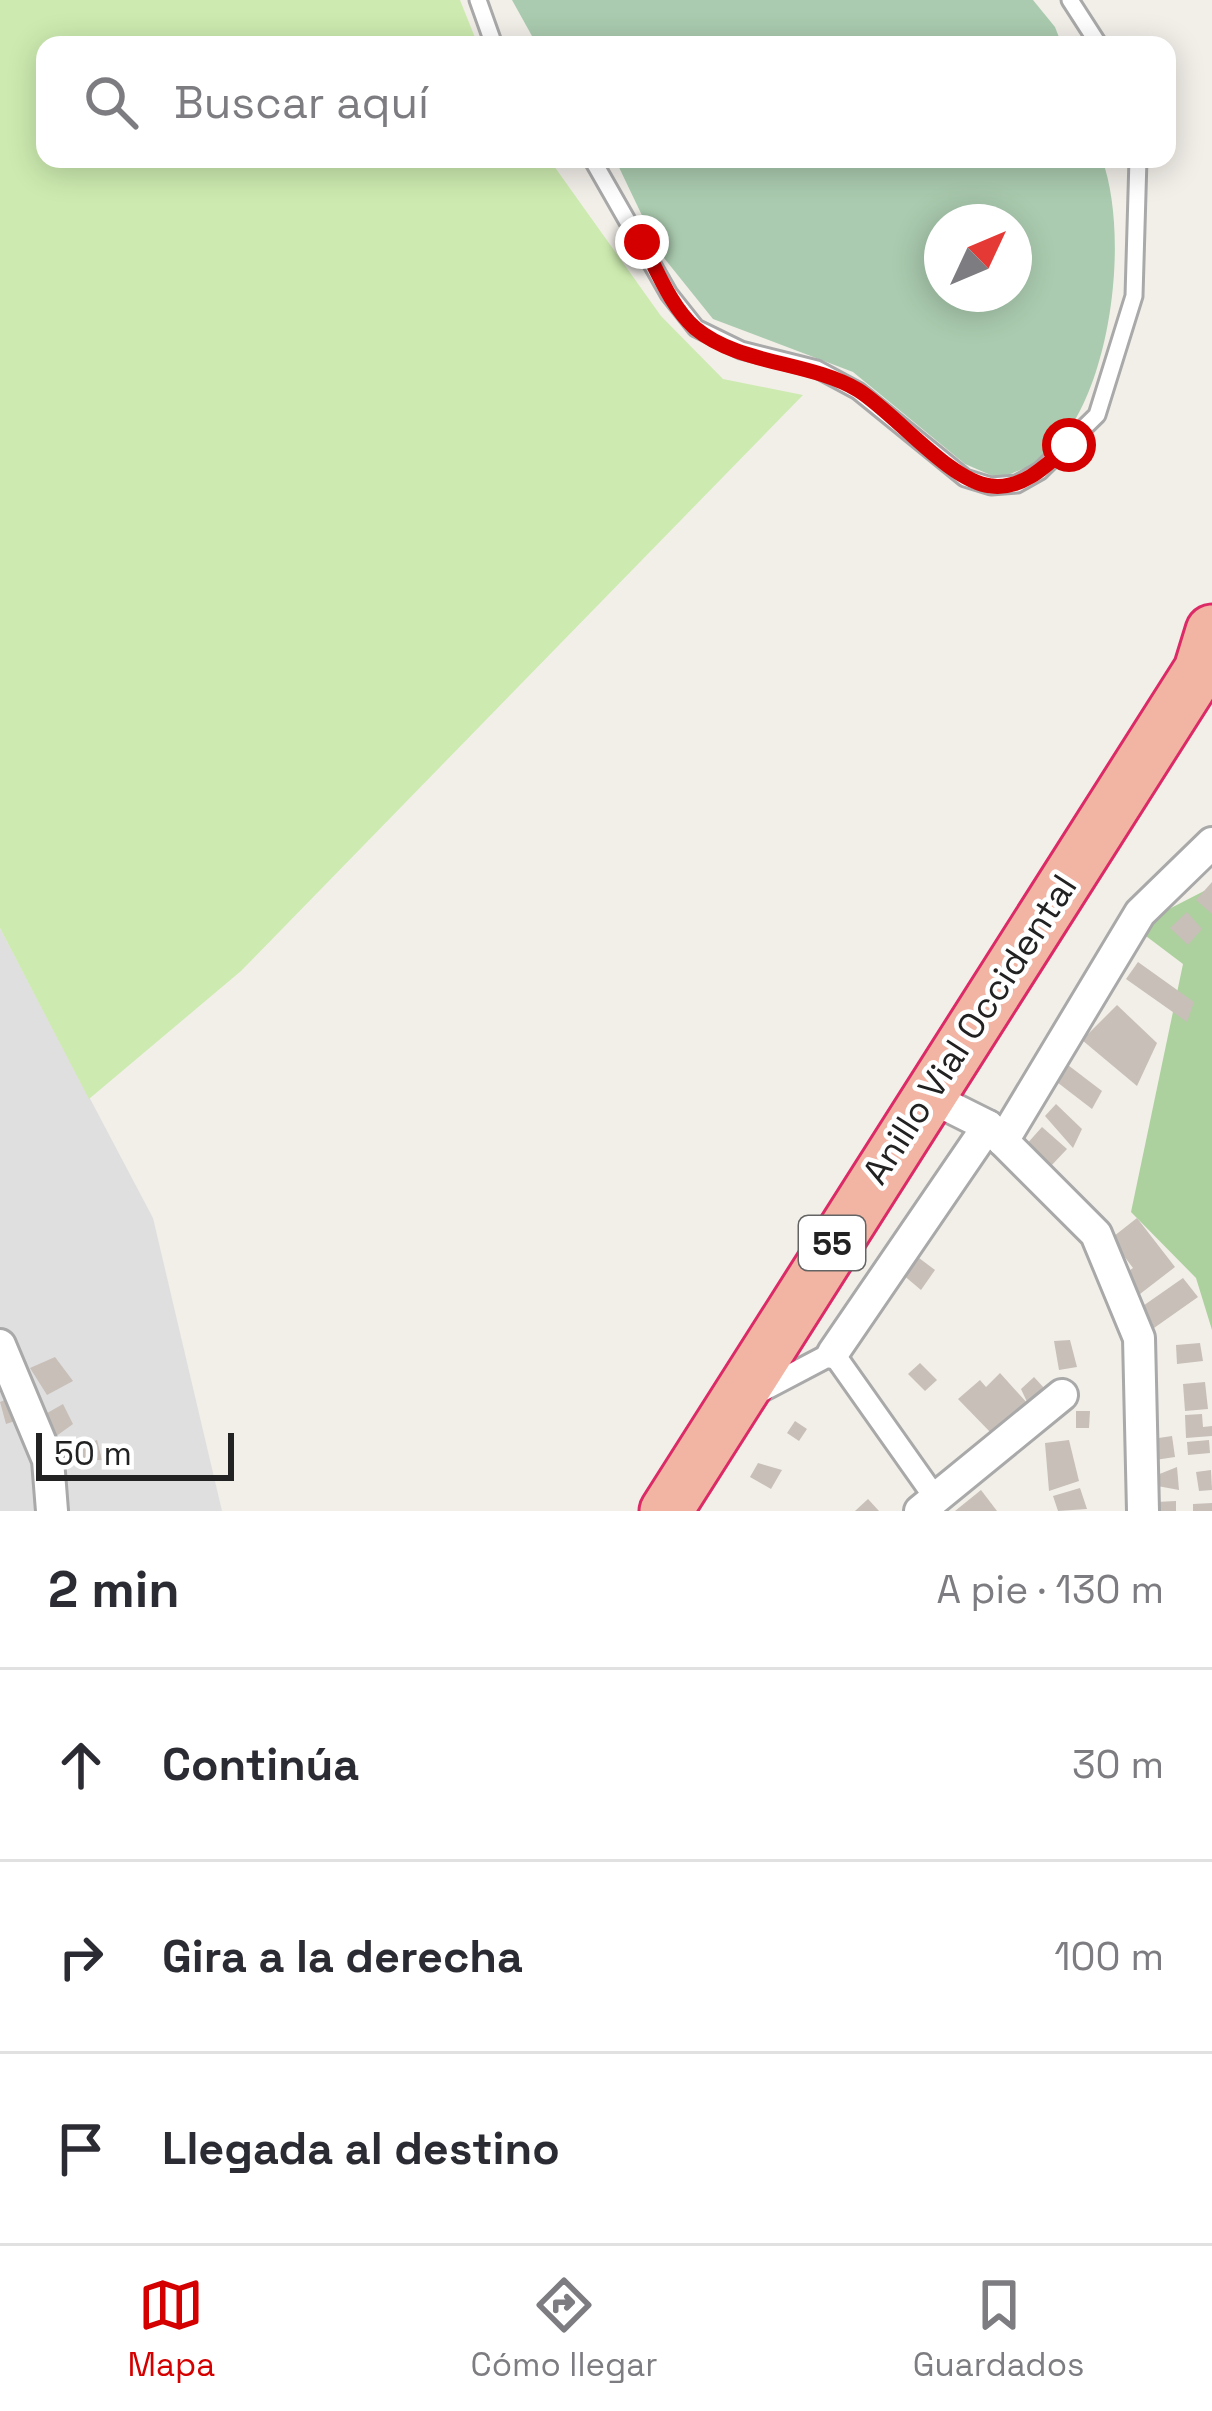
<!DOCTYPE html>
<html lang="es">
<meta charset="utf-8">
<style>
:root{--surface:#fff;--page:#f7f7f7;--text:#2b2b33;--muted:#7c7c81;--line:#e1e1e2;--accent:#d40000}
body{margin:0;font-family:"Space Grotesk",sans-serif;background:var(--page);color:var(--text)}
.compass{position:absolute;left:924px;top:204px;width:108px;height:108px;border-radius:50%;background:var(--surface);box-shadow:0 6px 30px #0003;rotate:46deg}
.scale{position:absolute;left:36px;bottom:30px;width:198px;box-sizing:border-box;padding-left:12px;border:6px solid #222;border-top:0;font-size:33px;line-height:42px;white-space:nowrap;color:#222;-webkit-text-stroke:9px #fff;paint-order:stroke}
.stop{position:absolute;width:36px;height:36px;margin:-27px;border:9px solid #d40000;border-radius:50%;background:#fff}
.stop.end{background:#d40000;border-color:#fff;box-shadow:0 3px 12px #0008}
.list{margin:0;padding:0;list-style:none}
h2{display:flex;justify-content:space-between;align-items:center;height:156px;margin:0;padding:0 48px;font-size:51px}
h2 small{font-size:39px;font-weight:400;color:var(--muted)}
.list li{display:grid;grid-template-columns:78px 1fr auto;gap:36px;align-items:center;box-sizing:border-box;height:192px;padding:0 48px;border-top:3px solid var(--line)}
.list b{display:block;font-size:45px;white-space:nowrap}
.list em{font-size:39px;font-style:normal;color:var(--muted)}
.icon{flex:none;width:66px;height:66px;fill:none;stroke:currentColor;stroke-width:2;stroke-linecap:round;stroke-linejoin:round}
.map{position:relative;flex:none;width:1212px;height:1511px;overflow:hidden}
.search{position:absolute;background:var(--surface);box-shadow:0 6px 30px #0003;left:36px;right:36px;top:36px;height:132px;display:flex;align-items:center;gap:30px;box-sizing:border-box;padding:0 42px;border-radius:24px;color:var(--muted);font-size:45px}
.sheet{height:732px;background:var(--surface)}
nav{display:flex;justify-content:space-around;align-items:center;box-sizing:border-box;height:168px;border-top:3px solid var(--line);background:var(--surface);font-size:33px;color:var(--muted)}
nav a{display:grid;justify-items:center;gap:6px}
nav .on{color:var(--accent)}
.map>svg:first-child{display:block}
.residential{fill:#e0dfdf}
.grass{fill:#cdebb0}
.forest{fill:#add19e}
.cemetery{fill:#aacbaf;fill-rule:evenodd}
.building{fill:#c7bfb8}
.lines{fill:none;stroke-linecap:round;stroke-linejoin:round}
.service-casing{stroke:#a9a9a9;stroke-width:21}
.pedestrian-casing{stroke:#a9a9a9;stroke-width:27}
.minor-casing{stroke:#a9a9a9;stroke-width:36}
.trunk-casing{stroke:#dc2a67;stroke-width:57}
.service{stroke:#fff;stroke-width:15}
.pedestrian{stroke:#fff;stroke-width:21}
.minor{stroke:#fff;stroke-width:30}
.trunk{stroke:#f2b4a3;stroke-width:51}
.route{stroke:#d40000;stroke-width:15}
.labels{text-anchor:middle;stroke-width:9;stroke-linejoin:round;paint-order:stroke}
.shield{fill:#fff;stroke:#646464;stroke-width:3}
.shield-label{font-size:33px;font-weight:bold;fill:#222}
.street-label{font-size:36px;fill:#222;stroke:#fff}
</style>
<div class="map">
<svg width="1212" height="1511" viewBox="0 0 1212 1511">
<rect width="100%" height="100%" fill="#f2efe9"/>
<polygon class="residential" points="0,928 153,1218 222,1511 0,1511"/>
<polygon class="grass" points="0,0 460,0 478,45 45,45 45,159 549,159 661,316 723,379 803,395 241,971 89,1099 0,928"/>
<polygon class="forest" points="1204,891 1212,897 1212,1330 1196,1278 1131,1212 1183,964 1134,927"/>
<g class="cemetery">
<polygon points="512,0 1033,0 1055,27 1062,45 537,45"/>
<path d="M615,159H1102C1130,236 1112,394 1050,453C1037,465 1015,471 1000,479L965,464L853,372L713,319L660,253ZM942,222H1014V294H942Z"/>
</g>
<g class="building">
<polygon points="1212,882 1212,914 1196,900"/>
<polygon points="1187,912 1202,929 1188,945 1170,928"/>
<polygon points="1138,962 1194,1002 1187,1022 1126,979"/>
<polygon points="1117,1005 1157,1043 1137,1086 1082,1040"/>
<polygon points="1064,1062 1102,1091 1092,1109 1053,1079"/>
<polygon points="1056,1104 1082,1129 1073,1148 1045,1116"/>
<polygon points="1042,1127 1067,1149 1050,1167 1025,1146"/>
<polygon points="1137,1218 1175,1267 1140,1294 1124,1274 1133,1268 1124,1256 1112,1264 1109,1240"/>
<polygon points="915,1255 935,1270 921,1290 902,1274"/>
<polygon points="1183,1278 1198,1297 1154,1328 1140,1308"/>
<polygon points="1070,1340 1077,1367 1059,1370 1054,1341"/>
<polygon points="1200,1343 1203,1361 1177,1364 1176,1345"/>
<polygon points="55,1357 73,1381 47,1395 30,1368"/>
<polygon points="920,1363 937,1380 925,1391 908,1374"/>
<polygon points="1000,1373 1028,1404 992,1434 958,1399 980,1380 986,1387"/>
<polygon points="1034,1377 1045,1389 1028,1404 1021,1389"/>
<polygon points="1205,1382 1208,1409 1185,1411 1183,1384"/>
<polygon points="7,1399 18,1420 6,1424 0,1402"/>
<polygon points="63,1404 73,1424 55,1437 42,1416"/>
<polygon points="1076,1411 1090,1411 1089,1428 1076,1428"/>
<polygon points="1202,1414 1203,1427 1212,1426 1212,1436 1186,1438 1185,1415"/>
<polygon points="795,1421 807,1429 799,1441 787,1433"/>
<polygon points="1172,1436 1175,1457 1155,1460 1152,1439"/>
<polygon points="97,1440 102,1460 80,1460 76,1448"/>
<polygon points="1069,1440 1079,1481 1049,1491 1045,1443"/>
<polygon points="1209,1440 1210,1453 1188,1455 1187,1442"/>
<polygon points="758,1463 782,1470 771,1489 750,1477"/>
<polygon points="1177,1467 1179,1490 1152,1485 1152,1477"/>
<polygon points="1211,1470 1212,1490 1199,1491 1196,1472"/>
<polygon points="1080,1488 1087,1509 1058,1511 1053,1496"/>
<polygon points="981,1490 997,1511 955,1511"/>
<polygon points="868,1499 879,1511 855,1511"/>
<polygon points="1176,1501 1176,1511 1156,1511 1156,1502"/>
<polygon points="1212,1503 1212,1511 1193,1511 1193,1504"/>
</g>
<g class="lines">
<defs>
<g id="service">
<polyline points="478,0 494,45"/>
<polyline points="1070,0 1099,45"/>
<polyline points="592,159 669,294 696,328 741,350 817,369 858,391 965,478 991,486 1017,484 1040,471 1097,415 1134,296 1138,159"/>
</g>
<polyline id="pedestrian" points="755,1394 833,1353 934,1496"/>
<g id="minor">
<polyline points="926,1095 988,1126 1096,1234 1139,1338 1143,1511"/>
<polyline points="1003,1141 1140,913 1212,843"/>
<polyline points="0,1345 48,1460 52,1511"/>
<polyline points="833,1353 988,1126"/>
<polyline points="920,1511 1062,1395"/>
</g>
<polyline id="trunk" points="666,1511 1200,670 1212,631"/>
</defs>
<use href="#service" class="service-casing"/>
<use href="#pedestrian" class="pedestrian-casing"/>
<use href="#minor" class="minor-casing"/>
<use href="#trunk" class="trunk-casing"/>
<use href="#service" class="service"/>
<use href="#pedestrian" class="pedestrian"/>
<use href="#minor" class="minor"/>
<use href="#trunk" class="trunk"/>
</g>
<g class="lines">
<path class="route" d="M642,242C657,270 671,307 695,328C739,365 809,361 858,390C895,413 950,482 991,486C1023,490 1047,465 1069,445"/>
</g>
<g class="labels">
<rect class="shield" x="799" y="1216" width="66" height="54" rx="9"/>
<g class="shield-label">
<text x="832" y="1255">55</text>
</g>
<g class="street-label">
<text transform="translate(969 1029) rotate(-57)" y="13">Anillo Vial Occidental</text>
</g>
</g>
</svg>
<svg class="compass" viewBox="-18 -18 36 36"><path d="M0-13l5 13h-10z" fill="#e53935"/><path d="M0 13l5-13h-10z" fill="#7c7c81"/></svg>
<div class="scale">50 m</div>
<div class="stop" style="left:1069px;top:445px"></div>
<div class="stop end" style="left:642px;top:242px"></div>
<div class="search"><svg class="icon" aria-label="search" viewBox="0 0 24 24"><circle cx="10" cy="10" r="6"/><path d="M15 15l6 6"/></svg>Buscar aquí</div>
</div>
<section class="sheet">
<h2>2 min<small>A pie · 130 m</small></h2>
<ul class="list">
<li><svg class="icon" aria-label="ahead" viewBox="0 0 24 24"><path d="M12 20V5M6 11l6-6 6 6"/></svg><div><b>Continúa</b></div><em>30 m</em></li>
<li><svg class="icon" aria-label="right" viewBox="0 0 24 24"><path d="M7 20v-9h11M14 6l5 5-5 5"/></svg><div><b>Gira a la derecha</b></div><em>100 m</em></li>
<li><svg class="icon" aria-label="arrive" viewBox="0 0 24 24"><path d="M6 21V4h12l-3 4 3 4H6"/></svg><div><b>Llegada al destino</b></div></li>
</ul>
</section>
<nav>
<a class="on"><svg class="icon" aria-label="map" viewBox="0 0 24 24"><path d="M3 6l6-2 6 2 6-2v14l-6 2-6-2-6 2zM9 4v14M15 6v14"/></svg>Mapa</a>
<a><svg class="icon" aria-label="directions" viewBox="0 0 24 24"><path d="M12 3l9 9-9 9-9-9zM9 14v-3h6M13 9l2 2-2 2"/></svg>Cómo llegar</a>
<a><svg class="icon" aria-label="saved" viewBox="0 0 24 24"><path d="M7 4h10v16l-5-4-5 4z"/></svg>Guardados</a>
</nav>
